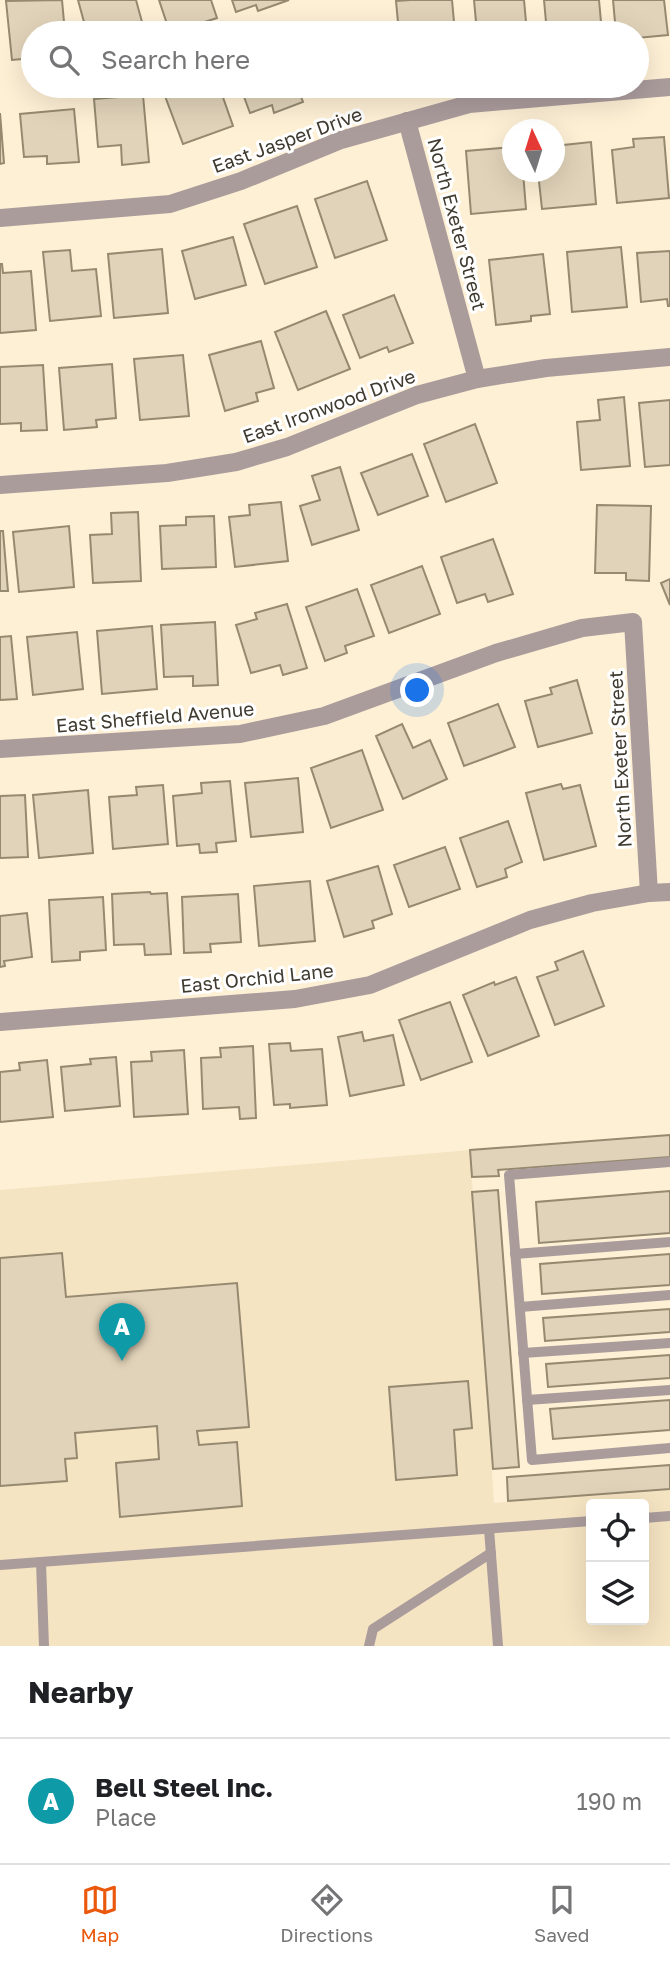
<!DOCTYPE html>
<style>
:root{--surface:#fff;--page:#f6f6f6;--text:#202124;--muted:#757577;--line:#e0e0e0;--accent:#ea580c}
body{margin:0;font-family:"Golos Text",sans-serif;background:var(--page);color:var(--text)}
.controls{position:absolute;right:21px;bottom:21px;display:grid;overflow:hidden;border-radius:7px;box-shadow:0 7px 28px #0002}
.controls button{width:63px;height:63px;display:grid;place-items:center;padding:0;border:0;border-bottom:2px solid var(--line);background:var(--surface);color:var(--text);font:35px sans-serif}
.compass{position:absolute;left:502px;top:119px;width:63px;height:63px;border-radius:50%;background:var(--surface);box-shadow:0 7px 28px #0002;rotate:356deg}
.you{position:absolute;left:418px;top:691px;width:24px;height:24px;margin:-18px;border:5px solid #fff;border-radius:50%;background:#1a73e8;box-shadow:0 0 0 10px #1a73e833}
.badge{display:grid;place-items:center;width:46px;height:46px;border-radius:50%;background:var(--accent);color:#fff;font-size:23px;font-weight:700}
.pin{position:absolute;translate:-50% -58px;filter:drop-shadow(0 2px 4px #0008)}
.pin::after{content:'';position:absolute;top:37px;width:24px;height:21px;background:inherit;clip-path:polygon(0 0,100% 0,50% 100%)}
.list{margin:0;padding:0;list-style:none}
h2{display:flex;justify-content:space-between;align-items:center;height:91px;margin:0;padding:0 28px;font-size:30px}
h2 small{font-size:23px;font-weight:400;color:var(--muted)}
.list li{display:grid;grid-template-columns:46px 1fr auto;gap:21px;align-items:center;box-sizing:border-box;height:126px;padding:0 28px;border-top:2px solid var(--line)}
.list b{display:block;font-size:26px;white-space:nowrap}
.list p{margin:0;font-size:23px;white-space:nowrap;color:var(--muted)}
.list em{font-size:23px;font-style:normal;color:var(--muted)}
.icon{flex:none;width:38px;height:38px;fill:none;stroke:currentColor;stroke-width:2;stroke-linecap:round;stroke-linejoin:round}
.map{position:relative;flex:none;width:670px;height:1646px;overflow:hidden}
.search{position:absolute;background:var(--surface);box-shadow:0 7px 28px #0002;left:21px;right:21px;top:21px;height:77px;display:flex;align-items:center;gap:18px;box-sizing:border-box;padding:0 24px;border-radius:38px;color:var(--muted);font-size:26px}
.sheet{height:217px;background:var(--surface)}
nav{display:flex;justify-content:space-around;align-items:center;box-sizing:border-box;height:98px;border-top:2px solid var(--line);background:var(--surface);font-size:19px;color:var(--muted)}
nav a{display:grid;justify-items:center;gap:4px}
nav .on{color:var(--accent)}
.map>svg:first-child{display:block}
.built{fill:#f5e4c2;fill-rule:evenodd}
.building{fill:#e1d3b9;stroke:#958970;stroke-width:2}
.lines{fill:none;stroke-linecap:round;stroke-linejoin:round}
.service{stroke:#ab9c9c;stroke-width:10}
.minor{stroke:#ab9c9c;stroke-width:18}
.labels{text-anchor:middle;stroke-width:6;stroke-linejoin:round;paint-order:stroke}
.street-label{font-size:19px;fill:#403b30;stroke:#fff}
</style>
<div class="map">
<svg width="670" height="1646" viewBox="0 0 670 1646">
<rect width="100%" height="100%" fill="#fef0d5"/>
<path class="built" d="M470,1150L494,1503L670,1489V1646H0V1190ZM591,1504H644V1620H591Z"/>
<g class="building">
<polygon points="62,0 65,33 33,33 33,58 12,60 6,1"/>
<polygon points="78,0 136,0 145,33 87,33"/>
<polygon points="159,0 211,0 217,18 170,33"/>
<polygon points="232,0 289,0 258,11 256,5 236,12"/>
<polygon points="411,0 452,0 455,33 399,33 396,1"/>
<polygon points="474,0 524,0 527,33 477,33"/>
<polygon points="544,0 599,0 602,33 547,33"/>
<polygon points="613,0 664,0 668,35 637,38 637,33 616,33"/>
<polygon points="168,86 219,86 233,126 183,144 162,88"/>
<polygon points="240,86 297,86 303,102 274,113 272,105 250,113"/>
<polygon points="143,95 149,162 122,165 121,145 98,147 94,99"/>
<polygon points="74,109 79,162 47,164 47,156 24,157 20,114"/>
<polygon points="0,113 4,163 0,164"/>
<polygon points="664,137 669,198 617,203 612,150 634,147 633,139"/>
<polygon points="591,142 596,204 542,209 538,172 554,172 554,146"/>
<polygon points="512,147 512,172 523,172 526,209 471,214 466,151"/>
<polygon points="367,181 387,240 335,258 315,199"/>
<polygon points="297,206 317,267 265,284 244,224"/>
<polygon points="233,237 246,285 195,299 182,251"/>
<polygon points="621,247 627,307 572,312 567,252"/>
<polygon points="162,249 168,313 114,318 108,254"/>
<polygon points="70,250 72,271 96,269 101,316 50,321 43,252"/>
<polygon points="670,251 670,306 668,306 667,299 641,302 637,253"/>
<polygon points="543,254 550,314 531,316 531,321 496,325 489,260"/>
<polygon points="0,264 2,264 3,273 31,271 36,330 0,333"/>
<polygon points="394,295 413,343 389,352 387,347 360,358 343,315"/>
<polygon points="326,311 350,369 298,390 275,332"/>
<polygon points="261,341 274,388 256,393 258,401 225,411 209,355"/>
<polygon points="183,355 189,416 140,420 134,359"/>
<polygon points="112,364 116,418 96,420 97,427 64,430 59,368"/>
<polygon points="43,365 47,430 21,431 21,423 0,424 0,367"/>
<polygon points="624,397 630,466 581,470 577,422 600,420 598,400"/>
<polygon points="670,400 670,465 645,467 639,403"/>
<polygon points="475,424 497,483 446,502 424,444"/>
<polygon points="412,454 428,496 378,515 361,473"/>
<polygon points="340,467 359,530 312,545 300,506 320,500 312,476"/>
<polygon points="281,502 288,561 235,567 229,517 250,515 249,505"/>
<polygon points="597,505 651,506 649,581 626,580 626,573 595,573"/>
<polygon points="138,512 141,581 93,583 90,535 112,534 111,513"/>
<polygon points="214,516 216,567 162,569 160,526 186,525 186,517"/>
<polygon points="69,526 74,587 19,592 13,532"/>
<polygon points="0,531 3,531 8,591 0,591"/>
<polygon points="493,539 513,594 488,602 485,594 457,603 441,557"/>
<polygon points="422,566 440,614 389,633 371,585"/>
<polygon points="670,579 670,605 661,583"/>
<polygon points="357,589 374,636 345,646 347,653 325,661 306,607"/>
<polygon points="287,604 307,668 283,675 280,665 251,673 236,625 257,619 255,613"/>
<polygon points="215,622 218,685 193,686 193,676 164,677 161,625"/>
<polygon points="152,626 157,689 102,694 97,631"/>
<polygon points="77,632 83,689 33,695 27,637"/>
<polygon points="11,636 17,699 0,700 0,637"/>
<polygon points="577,680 592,733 538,747 525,701 552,694 550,688"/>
<polygon points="498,704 515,747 464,766 448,723"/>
<polygon points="402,724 413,748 430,740 447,779 403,799 376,736"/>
<polygon points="362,750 383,810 331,828 311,768"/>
<polygon points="298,778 303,832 251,837 245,783"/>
<polygon points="230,781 236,841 216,843 217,852 200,853 199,844 177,846 173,796 202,793 201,783"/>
<polygon points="561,784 563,789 580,785 596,846 544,860 526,793"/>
<polygon points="163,785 168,844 113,849 109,797 137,795 136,787"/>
<polygon points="88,790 93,853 39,858 33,795"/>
<polygon points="25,795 28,857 0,858 0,796"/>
<polygon points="508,821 522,862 505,869 507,877 477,887 460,838"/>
<polygon points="445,847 460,889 409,907 394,865"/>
<polygon points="378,866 392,914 372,921 374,928 344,937 327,881"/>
<polygon points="310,881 315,941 259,946 254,886"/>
<polygon points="150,892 151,894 167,893 171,954 145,955 144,944 114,945 112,894"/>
<polygon points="238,894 241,942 210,944 211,952 184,953 182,897"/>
<polygon points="103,897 106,950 80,952 80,960 52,962 49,900"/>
<polygon points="27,913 32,957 4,961 5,966 0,967 0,916"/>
<polygon points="583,951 604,1006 555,1025 537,977 558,970 555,962"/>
<polygon points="516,977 539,1036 488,1056 463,995 494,982 495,985"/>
<polygon points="450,1002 472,1062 421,1080 399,1020"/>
<polygon points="362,1032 364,1041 393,1035 404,1085 350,1096 338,1037"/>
<polygon points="290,1043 291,1051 322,1049 327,1105 290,1108 290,1104 274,1105 269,1044"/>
<polygon points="253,1046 256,1118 240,1119 239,1107 203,1109 201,1058 221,1057 220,1048"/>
<polygon points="184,1050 188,1114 134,1117 131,1062 152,1061 151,1052"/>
<polygon points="116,1057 120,1106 65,1111 61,1067 91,1064 90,1059"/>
<polygon points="47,1060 53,1117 0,1122 0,1072 20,1070 19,1063"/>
<polygon points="670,1135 670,1157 498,1170 499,1176 472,1177 470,1150"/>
<polygon points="498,1190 519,1467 493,1469 472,1192"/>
<polygon points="670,1191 670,1233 539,1243 536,1202"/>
<polygon points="62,1253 66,1297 237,1283 249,1427 197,1431 199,1445 237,1442 242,1506 120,1517 116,1463 159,1459 157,1426 75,1433 77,1458 65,1459 67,1481 0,1486 0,1258"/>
<polygon points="670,1254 670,1285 542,1294 540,1264"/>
<polygon points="670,1309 670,1332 545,1341 543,1318"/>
<polygon points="670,1355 670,1378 548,1387 546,1364"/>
<polygon points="468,1381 472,1428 454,1430 457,1475 396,1480 389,1387"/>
<polygon points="670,1400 670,1430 553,1439 550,1409"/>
<polygon points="670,1465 670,1489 508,1501 507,1477"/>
</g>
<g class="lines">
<g class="service">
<polyline points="670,1162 509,1175 532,1460 670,1448"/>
<polyline points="515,1254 670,1242"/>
<polyline points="520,1307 670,1295"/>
<polyline points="523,1353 670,1343"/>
<polyline points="527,1400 670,1390"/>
<polyline points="644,1518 670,1516"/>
<polyline points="489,1529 498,1646"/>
<polyline points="41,1562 44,1646"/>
<polyline points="0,1565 591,1521"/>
<polyline points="369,1646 373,1629 491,1553"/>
</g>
<g class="minor">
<polyline points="407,121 477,379"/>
<polyline points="0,218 170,204 241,181 341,140 469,104 670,87"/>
<polyline points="0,485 167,473 236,462 287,447 417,395 477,379 546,368 670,357"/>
<polyline points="0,749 240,734 324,716 496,653 582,628 633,622 649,893"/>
<polyline points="0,1022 295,999 370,985 530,920 592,903 649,893 670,892"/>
</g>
</g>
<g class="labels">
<g class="street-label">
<text transform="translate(287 140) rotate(-20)" y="7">East Jasper Drive</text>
<text transform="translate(457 224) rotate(75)" y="7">North Exeter Street</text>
<text transform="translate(329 406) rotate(-20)" y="7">East Ironwood Drive</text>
<text transform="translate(155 717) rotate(-5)" y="7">East Sheffield Avenue</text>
<text transform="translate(620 759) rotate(-93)" y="7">North Exeter Street</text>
<text transform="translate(257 978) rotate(-6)" y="7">East Orchid Lane</text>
</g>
</g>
</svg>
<div class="controls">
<button><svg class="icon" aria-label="locate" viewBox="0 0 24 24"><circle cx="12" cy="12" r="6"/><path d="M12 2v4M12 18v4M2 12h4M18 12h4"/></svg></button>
<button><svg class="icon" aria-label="layers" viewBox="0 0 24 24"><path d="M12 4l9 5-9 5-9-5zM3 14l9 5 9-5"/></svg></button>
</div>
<svg class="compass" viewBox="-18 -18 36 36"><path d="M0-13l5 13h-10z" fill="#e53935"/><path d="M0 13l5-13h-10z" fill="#757577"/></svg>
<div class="you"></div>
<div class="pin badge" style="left:122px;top:1361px;background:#0f9aa8">A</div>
<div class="search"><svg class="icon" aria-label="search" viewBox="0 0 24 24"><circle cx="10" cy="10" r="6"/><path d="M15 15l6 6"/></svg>Search here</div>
</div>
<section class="sheet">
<h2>Nearby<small></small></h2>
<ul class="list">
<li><span class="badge" style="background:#0f9aa8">A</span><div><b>Bell Steel Inc.</b><p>Place</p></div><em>190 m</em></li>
</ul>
</section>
<nav>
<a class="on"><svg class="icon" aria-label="map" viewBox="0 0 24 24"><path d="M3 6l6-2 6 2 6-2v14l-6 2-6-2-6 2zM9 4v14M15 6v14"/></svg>Map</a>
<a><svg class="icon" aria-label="directions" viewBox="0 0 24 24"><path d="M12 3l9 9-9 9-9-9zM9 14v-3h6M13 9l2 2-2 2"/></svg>Directions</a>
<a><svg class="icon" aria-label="saved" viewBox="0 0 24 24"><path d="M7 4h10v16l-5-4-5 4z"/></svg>Saved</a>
</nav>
